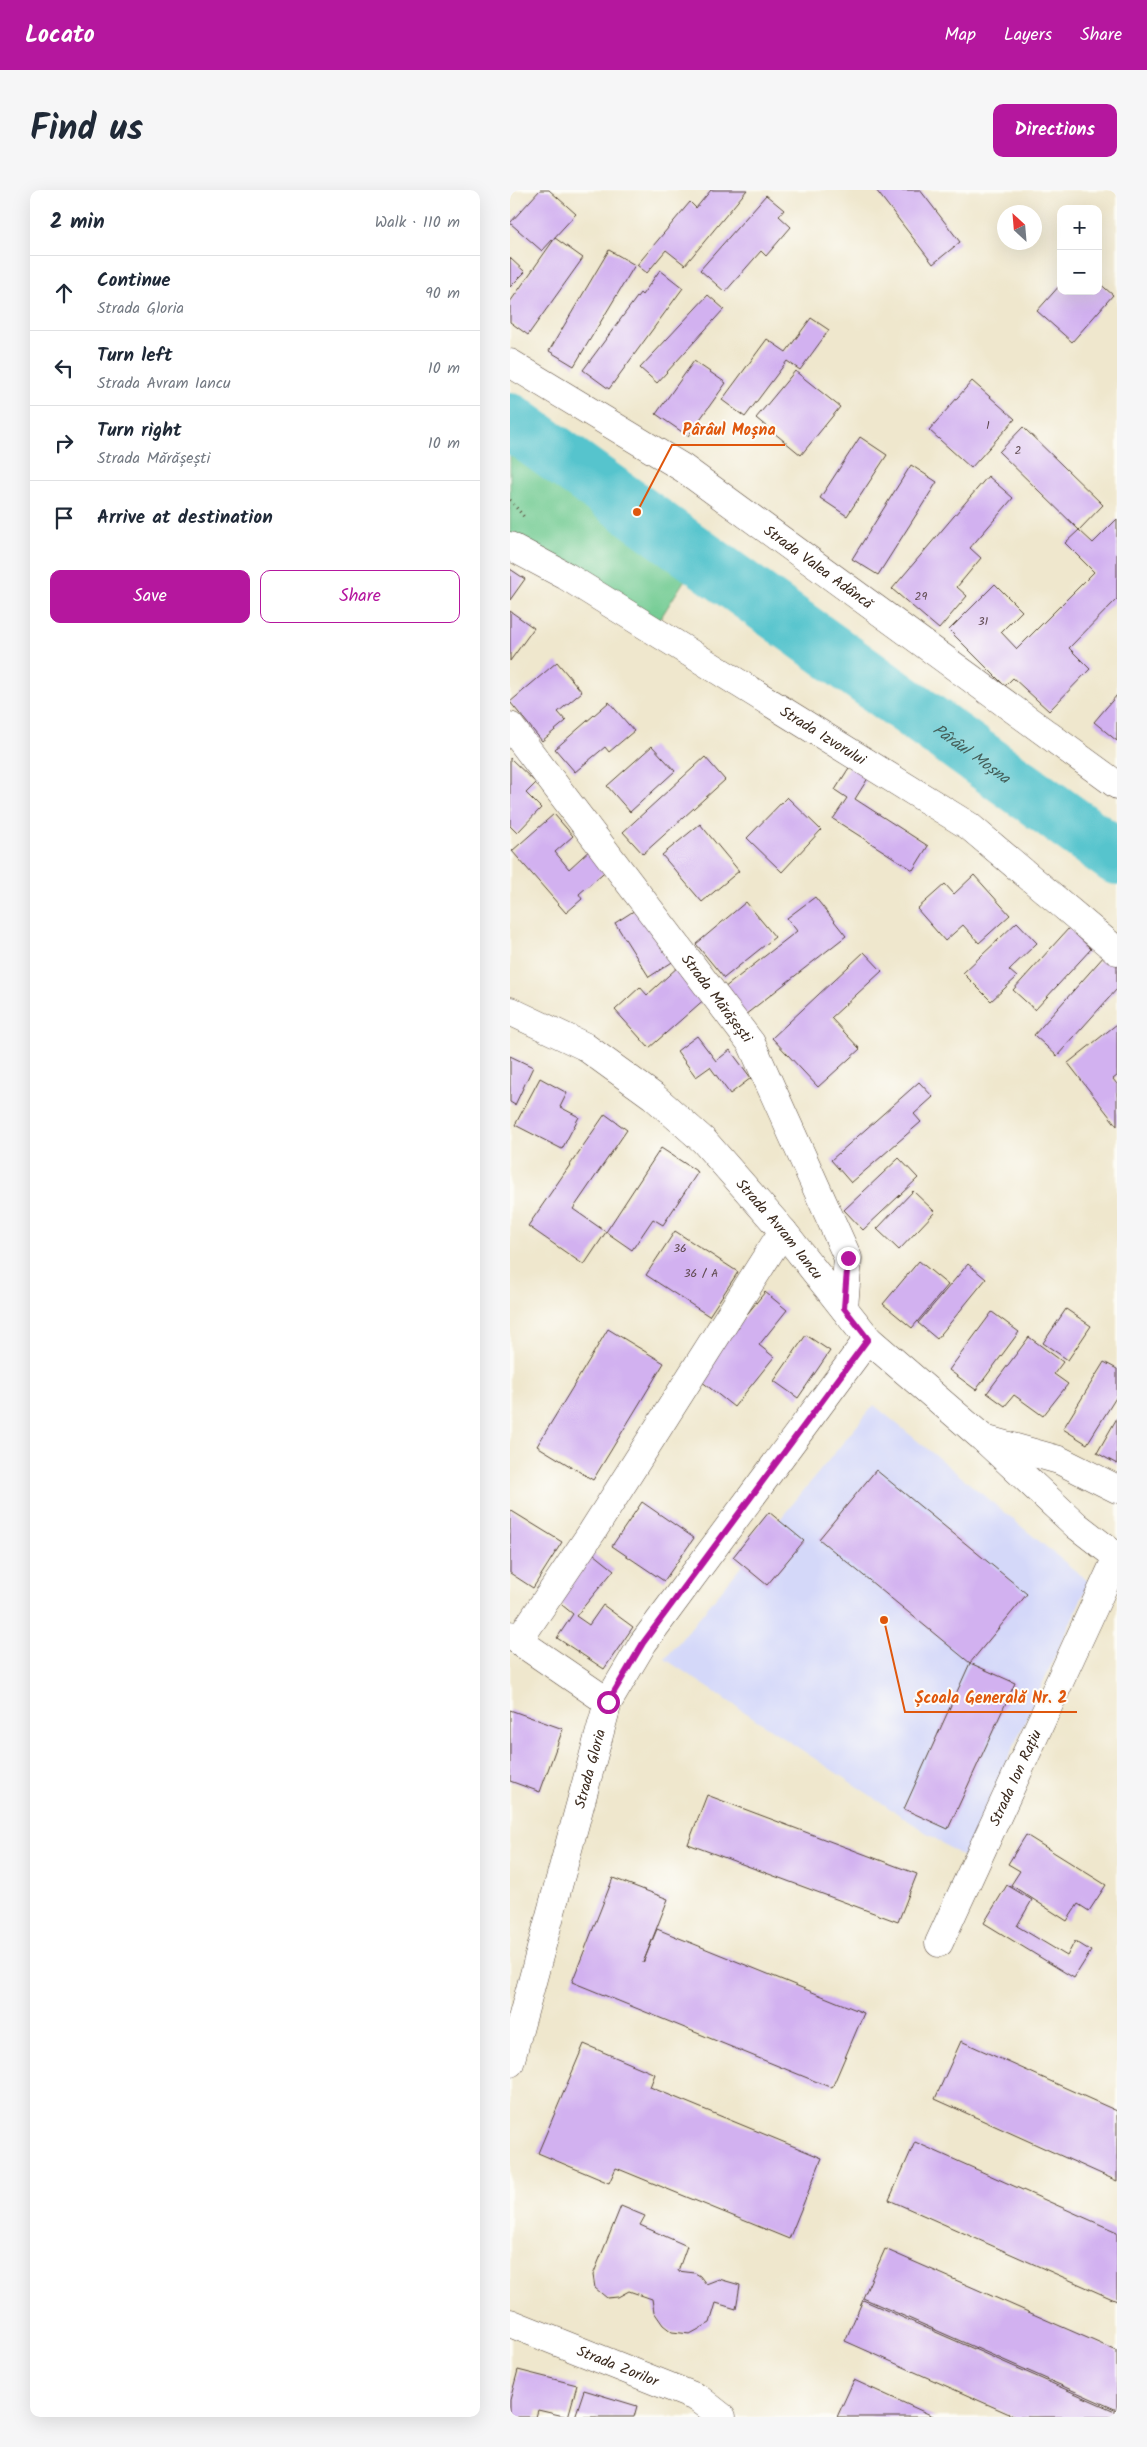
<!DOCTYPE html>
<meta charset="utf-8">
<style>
:root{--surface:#fff;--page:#f6f6f7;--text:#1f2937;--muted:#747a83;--line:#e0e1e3;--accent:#b5179e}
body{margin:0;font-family:Kalam,sans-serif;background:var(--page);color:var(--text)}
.controls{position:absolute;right:15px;top:15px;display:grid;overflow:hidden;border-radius:10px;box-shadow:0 5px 20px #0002}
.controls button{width:45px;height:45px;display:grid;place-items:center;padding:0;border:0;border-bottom:1px solid var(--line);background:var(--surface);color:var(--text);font:25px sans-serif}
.compass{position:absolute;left:487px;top:15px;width:45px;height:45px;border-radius:50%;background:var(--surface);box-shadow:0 5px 20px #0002;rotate:334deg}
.stop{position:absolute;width:15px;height:15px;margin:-11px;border:4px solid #b5179e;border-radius:50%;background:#fff}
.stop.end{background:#b5179e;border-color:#fff;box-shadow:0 1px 5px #0008}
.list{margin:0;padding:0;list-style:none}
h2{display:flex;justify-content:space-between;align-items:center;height:65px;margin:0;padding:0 20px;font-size:21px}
h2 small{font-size:16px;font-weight:400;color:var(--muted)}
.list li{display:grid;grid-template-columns:32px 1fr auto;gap:15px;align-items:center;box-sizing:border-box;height:75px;padding:0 20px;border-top:1px solid var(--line)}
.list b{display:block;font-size:19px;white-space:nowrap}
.list p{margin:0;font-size:16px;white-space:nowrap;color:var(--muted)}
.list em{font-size:16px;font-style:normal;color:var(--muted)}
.actions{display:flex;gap:10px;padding:15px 20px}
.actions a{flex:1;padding:11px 0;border:1px solid var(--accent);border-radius:10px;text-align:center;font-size:18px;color:var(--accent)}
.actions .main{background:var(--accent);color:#fff}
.icon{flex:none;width:28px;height:28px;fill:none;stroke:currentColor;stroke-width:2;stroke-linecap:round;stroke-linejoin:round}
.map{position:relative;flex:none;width:607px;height:2227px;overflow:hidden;border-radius:10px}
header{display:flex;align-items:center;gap:30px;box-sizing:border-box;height:70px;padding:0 25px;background:var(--accent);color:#fff}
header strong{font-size:24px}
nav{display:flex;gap:28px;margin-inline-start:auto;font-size:18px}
.intro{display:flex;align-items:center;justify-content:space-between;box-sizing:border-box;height:120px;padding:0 30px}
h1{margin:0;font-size:35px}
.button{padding:12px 22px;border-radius:10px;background:var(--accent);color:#fff;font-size:18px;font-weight:700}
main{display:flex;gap:30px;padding:0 30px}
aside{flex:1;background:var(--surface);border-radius:10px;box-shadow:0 5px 20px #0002}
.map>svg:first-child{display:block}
.built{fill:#d4d8f9}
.green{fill:#71cb92;stroke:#567a58}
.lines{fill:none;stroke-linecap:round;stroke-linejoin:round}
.river{stroke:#57c4cd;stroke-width:56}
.building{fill:#d2b1f0}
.minor-casing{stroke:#564638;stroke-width:29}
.secondary-casing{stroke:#564638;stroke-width:29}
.path{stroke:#564638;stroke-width:3;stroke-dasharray:1 4;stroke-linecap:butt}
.minor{stroke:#fff;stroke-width:28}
.secondary{stroke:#fff;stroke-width:28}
.route{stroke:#b5179e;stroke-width:6}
.labels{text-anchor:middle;stroke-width:4;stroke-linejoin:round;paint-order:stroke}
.number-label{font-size:12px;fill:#614c52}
.street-label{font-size:15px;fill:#3b2a1e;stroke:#fdfcf7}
.water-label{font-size:16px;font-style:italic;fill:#45605b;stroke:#fdfcf7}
.leader{fill:none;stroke:#df570d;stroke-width:2}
.callout-dot{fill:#df570d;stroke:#fdfcf7;stroke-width:2}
.callout-label{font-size:16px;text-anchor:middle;font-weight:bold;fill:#df570d;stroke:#fdfcf7;stroke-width:4;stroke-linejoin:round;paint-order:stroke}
</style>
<header>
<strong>Locato</strong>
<nav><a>Map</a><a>Layers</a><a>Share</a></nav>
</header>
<div class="intro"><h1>Find us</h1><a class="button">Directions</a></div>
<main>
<aside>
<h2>2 min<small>Walk · 110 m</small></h2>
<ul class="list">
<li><svg class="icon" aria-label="ahead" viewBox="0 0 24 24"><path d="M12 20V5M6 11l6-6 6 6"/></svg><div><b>Continue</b><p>Strada Gloria</p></div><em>90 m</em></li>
<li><svg class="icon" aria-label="left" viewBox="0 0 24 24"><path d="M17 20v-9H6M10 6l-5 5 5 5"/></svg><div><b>Turn left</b><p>Strada Avram Iancu</p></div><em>10 m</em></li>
<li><svg class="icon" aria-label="right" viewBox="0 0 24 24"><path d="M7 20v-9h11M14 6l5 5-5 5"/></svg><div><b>Turn right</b><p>Strada Mărășești</p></div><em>10 m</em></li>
<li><svg class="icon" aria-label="arrive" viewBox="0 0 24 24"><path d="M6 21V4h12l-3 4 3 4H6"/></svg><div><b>Arrive at destination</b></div></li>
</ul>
<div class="actions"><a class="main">Save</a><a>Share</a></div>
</aside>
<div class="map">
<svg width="607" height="2227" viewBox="0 0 607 2227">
<rect width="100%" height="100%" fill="#fdfcf7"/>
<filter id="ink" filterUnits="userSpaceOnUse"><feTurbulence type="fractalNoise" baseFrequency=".02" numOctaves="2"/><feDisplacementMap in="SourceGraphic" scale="10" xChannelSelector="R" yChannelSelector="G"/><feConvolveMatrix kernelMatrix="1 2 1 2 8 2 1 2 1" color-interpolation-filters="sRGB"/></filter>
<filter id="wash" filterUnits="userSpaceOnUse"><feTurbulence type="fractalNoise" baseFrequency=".0096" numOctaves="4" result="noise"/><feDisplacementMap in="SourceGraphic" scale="20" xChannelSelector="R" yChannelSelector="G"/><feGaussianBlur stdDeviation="1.12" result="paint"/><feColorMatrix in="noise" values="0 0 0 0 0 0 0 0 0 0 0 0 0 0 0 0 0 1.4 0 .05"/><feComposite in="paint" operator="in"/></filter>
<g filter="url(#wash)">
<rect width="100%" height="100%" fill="#efe7cd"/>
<polygon class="built" points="364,1215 579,1392 453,1667 155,1469"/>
<polygon class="green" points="0,241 181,380 143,440 0,356"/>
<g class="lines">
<path class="river" id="s1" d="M0,231L607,667"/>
</g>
<g id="blocks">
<g class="building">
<polygon points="30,0 39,0 66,24 32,61 0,33"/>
<polygon points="201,0 237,0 175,75 156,60 137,83 127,75 180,12 186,18"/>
<polygon points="366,0 410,0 450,52 423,74"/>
<polygon points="256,5 274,20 269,26 281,37 256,66 251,61 215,102 190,80"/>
<polygon points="45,48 73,68 18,145 0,132 0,112"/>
<polygon points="99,60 125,75 64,176 39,161"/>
<polygon points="0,68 15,82 0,97"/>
<polygon points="150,80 173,98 99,199 73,180 130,103 132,105"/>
<polygon points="588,92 603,105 562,152 527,121 551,94 551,101 588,101"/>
<polygon points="198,105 214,119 147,193 130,178"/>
<polygon points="301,128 319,140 290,180 277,171 235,227 212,210 257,149 276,162"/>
<polygon points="184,171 216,193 178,246 146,224"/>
<polygon points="285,181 330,217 291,265 246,228"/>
<polygon points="462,191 505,229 461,278 419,240"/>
<polygon points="513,237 593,315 569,340 489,262"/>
<polygon points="350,247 377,265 337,326 310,308"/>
<polygon points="401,275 427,292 368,385 342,369"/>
<polygon points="478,286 503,308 460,358 471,368 447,397 457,406 429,439 382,399"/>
<polygon points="607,329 607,409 559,458 580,479 539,521 503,488 495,496 439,440 485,394 512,421 491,442 507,459 584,382 555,353 569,340 583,353"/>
<polygon points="0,379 15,389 0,410"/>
<polygon points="0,421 24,438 0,471"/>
<polygon points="47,472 72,502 48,522 56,531 32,551 0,512"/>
<polygon points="607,505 607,551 584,532"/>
<polygon points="99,512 124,541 99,562 95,557 65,582 45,559"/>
<polygon points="142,556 165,581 120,622 97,596"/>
<polygon points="195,567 215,590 133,664 113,642"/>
<polygon points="0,568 26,593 16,603 31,618 7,643 0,636"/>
<polygon points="342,573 360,585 345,609 418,656 403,680 323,629 337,608 325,600"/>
<polygon points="277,607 311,640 272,682 237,648"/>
<polygon points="44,624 63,646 45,662 59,679 83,657 100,677 69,704 72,709 56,723 2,661"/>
<polygon points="190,634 229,681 192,712 152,665"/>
<polygon points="464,685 500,725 469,753 453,735 435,751 407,719 435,694 444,704"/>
<polygon points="305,707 336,746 235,825 214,798 287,741 277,728"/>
<polygon points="236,712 265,747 214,788 186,754"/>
<polygon points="133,715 167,769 139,787 105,733"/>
<polygon points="507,732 527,753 499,780 507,787 481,811 453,783"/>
<polygon points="559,738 581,759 525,820 503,800"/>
<polygon points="354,762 372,781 321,828 350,859 308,897 262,848"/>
<polygon points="595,765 607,775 607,799 547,866 524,845"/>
<polygon points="169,776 197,807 139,858 105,820 130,797 137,805"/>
<polygon points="607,834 607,886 603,889 607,894 607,936 558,873"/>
<polygon points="187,846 206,871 220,860 241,888 220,904 200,877 186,887 167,861"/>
<polygon points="0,866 23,877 5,915 0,912"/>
<polygon points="30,888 57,903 50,917 69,927 52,959 5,935"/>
<polygon points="409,892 423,907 404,924 411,932 341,993 321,970"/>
<polygon points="95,924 117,940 63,1019 96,1042 74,1075 18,1036"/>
<polygon points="151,958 188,982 153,1035 143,1029 122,1060 96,1042"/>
<polygon points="389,968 408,988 353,1040 334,1020"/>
<polygon points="403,1001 425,1022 389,1060 367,1039"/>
<polygon points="165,1041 228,1082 199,1126 136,1085"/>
<polygon points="409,1071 438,1095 402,1138 373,1114"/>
<polygon points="458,1074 476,1089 427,1149 408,1133"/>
<polygon points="255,1102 277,1120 249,1155 264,1167 224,1217 186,1187"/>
<polygon points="556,1119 581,1136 558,1170 533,1153"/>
<polygon points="482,1122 509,1142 466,1200 439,1180"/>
<polygon points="98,1139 154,1173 83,1290 27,1256"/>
<polygon points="296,1145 320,1161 288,1208 264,1191"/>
<polygon points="519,1147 553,1172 544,1184 558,1194 533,1226 504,1205 495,1216 477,1203"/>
<polygon points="594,1172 607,1179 607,1206 577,1254 553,1239"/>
<polygon points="607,1228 607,1274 587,1263"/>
<polygon points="366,1280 517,1404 460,1473 309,1349"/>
<polygon points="132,1312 184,1348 154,1391 102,1356"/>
<polygon points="0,1320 52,1352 23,1398 0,1383"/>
<polygon points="259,1322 294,1351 257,1395 223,1367"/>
<polygon points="79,1360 104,1380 66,1426 79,1435 93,1415 123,1437 94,1479 47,1448 63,1424 41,1406"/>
<polygon points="460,1473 505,1493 438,1639 394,1619"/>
<polygon points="0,1520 53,1539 30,1602 0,1591"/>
<polygon points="197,1605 407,1684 388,1732 178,1654"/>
<polygon points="516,1645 596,1695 579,1721 568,1714 557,1731 501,1695 510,1681 498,1674"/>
<polygon points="103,1688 158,1709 133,1773 147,1739 354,1823 322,1898 62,1792"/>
<polygon points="497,1695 522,1710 507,1736 557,1766 565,1751 581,1761 564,1788 474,1733"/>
<polygon points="451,1851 607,1921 607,1991 425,1909"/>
<polygon points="74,1854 145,1884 140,1897 312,1968 279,2049 106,1978 99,1993 28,1963"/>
<polygon points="405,1952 607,2042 607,2111 379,2010"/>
<polygon points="111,2016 135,2026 130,2035 177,2056 168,2081 185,2083 190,2086 196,2094 209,2089 230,2095 226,2119 206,2113 200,2133 180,2144 162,2142 153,2135 144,2122 142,2109 119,2101 108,2107 97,2108 85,2098 83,2085"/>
<polygon points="375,2059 607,2161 607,2220 353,2108"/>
<polygon points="353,2110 607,2222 607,2227 506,2227 335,2151"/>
<polygon points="8,2180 67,2195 58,2227 28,2220 26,2227 0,2227 0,2210"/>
<polygon points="344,2190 425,2227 327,2227"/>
<polygon points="74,2200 127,2216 124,2227 65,2227"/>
</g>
</g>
</g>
<g filter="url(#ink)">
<use href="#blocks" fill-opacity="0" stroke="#564638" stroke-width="1"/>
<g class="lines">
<defs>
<g id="minor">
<path id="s2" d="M0,173L173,278L607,595"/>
<path id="s3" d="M0,356L56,386L459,636L607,761"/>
<path id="s4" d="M0,536L241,853L338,1068L334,1118"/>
<polyline points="474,1249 549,1270 607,1299"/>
<polyline points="0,1445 98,1512"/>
<polyline points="9,1450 82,1342 273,1041"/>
<path id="s5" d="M429,1753L607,1367"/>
<path id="s6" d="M0,1873L98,1512L133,1453L358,1149"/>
<path id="s7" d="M0,2133L188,2208L212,2227"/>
</g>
<g id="secondary">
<path id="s8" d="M0,821L74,856L143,906L194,951L273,1041L358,1149L474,1249L567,1336L607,1367"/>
</g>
</defs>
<use href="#minor" class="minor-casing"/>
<use href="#secondary" class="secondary-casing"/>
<polyline class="path" points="0,310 15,328"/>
<use href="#minor" class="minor"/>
<use href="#secondary" class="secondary"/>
</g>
</g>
<g class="lines" filter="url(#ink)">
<polyline class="route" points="98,1512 133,1453 358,1149 334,1118 338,1068"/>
</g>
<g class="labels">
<g class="number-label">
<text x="478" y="239">1</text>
<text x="508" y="264">2</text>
<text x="411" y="410">29</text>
<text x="473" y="435">31</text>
<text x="170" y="1062">36</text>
<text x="191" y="1087">36 / A</text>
</g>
<g class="street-label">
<text dy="5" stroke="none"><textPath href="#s2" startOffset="370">Strada Valea Adâncă</textPath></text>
<text dy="5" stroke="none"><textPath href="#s3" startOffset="366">Strada Izvorului</textPath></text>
<text dy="5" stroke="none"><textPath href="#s4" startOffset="342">Strada Mărășești</textPath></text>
<text dy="5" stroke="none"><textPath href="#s8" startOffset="351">Strada Avram Iancu</textPath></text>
<text dy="5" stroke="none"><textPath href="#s6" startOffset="305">Strada Gloria</textPath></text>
<text dy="5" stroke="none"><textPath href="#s5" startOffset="182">Strada Ion Rațiu</textPath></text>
<text dy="5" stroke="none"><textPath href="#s7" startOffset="116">Strada Zorilor</textPath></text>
</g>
<g class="water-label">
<text dy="6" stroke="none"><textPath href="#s1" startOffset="569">Pârâul Moșna</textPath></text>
</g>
</g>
<path class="leader" d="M127 322L162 255H275M374 1430L395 1522H567"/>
<g class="callout-dot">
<circle cx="127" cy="322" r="5"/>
<circle cx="374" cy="1430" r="5"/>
</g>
<g class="callout-label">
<text x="219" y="245">Pârâul Moșna</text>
<text x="481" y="1513">Școala Generală Nr. 2</text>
</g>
</svg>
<div class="controls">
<button>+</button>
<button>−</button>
</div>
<svg class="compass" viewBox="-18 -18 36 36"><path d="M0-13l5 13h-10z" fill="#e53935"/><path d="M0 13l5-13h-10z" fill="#747a83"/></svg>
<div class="stop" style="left:98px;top:1512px"></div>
<div class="stop end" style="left:338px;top:1068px"></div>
</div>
</main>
